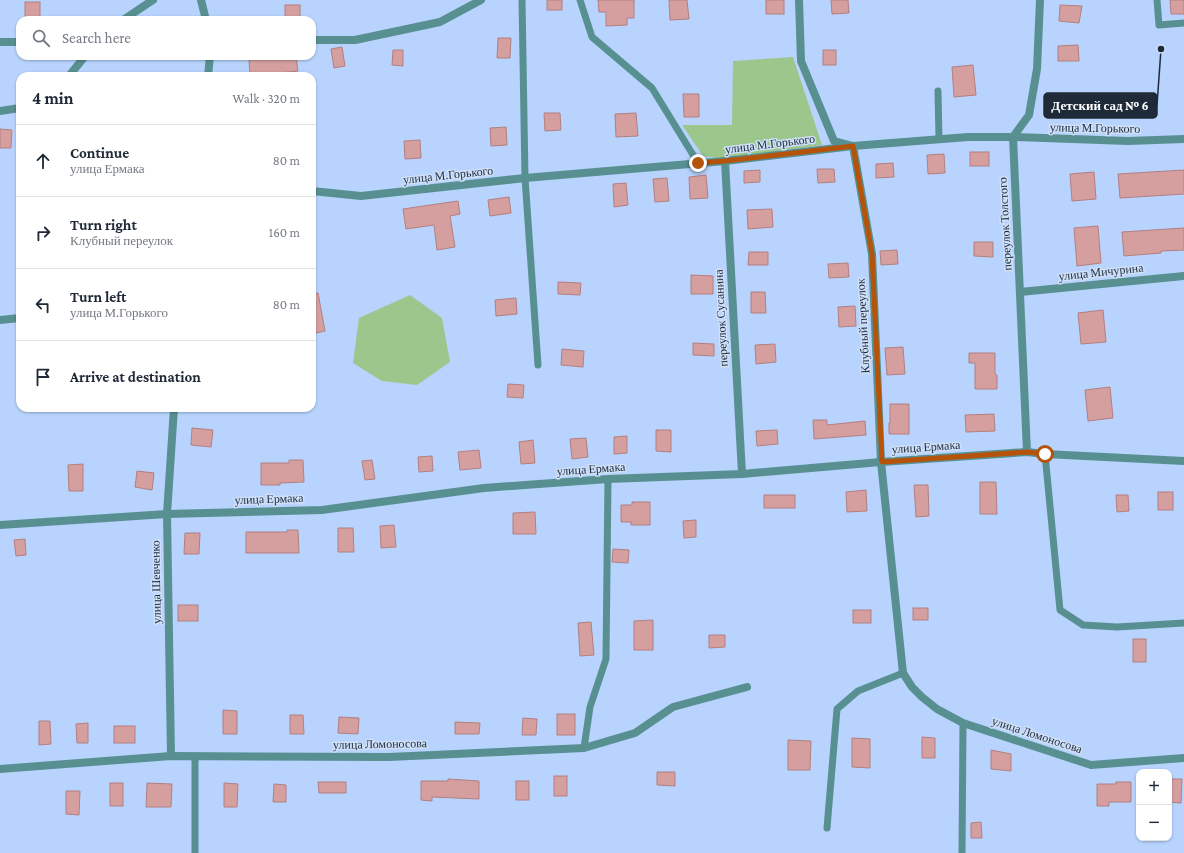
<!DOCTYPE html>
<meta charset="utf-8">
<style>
:root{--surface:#fff;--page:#f2f2f3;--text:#1f2937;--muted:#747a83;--line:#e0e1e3}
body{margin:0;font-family:"Crimson Pro",serif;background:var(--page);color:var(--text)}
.controls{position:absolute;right:12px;bottom:12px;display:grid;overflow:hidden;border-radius:8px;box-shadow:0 1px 3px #0004}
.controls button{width:36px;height:36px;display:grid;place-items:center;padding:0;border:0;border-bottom:1px solid var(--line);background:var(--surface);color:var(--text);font:20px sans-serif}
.stop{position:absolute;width:12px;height:12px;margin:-9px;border:3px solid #b45309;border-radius:50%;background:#fff}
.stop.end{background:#b45309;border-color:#fff;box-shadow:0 1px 4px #0008}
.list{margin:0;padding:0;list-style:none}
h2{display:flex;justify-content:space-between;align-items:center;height:52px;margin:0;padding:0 16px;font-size:17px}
h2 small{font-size:13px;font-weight:400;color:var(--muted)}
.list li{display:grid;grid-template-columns:26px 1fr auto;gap:12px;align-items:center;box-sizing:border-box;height:72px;padding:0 16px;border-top:1px solid var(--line)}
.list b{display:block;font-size:15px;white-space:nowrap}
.list p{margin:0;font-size:13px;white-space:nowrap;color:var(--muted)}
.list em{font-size:13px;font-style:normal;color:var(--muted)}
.icon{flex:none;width:22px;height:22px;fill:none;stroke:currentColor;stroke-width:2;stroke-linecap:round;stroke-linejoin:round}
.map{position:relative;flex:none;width:1184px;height:853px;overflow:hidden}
.search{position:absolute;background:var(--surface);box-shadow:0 1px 3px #0004;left:16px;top:16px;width:300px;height:44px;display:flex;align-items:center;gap:10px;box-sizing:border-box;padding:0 14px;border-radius:12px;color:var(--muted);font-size:15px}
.panel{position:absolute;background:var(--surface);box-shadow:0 1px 3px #0004;left:16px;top:72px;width:300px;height:340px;border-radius:12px}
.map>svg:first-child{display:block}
.green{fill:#9bc78d}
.building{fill:#d59fa0;stroke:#b37f80}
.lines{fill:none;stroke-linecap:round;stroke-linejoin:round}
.lane{stroke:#589092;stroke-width:7}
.street{stroke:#589092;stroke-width:8}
.route{stroke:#b45309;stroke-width:5}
.labels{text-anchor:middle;stroke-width:3;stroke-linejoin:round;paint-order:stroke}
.street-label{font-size:12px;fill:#1f2a39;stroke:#cfe0f9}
.leader{fill:none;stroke:#1f2a39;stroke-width:1.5}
.callout-dot{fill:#1f2a39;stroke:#cfe0f9;stroke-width:1.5}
.callout{fill:#1f2a39;stroke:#1f2a39;stroke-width:1.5}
.callout-label{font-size:13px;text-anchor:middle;font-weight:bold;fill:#fff}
</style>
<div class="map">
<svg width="1184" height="853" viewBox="0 0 1184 853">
<rect width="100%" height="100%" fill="#b8d3fd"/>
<g class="green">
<polygon points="793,57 822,145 722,159 703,156 682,125 732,125 733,61"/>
<polygon points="410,295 442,318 450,362 417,385 382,381 353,363 359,318"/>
</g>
<g class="building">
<rect x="547" y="0" width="15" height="10"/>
<polygon points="598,0 634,0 634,18 627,18 627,25 606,26 606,12 599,12"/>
<polygon points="669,0 687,0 689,19 670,20"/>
<rect x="766" y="0" width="18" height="14"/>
<polygon points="831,0 848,0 849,13 832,14"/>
<polygon points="1170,0 1184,0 1184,14 1171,14"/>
<rect x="25" y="2" width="15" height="18"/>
<rect x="285" y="5" width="15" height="15"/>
<polygon points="1060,5 1082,6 1079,23 1059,21"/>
<polygon points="498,38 511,38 510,58 497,58"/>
<polygon points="1078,45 1079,61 1058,61 1058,46"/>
<polygon points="342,47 345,66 334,68 331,49"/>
<polygon points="393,50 403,50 403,66 392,65"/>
<rect x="823" y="50" width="13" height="15"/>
<polygon points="282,56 296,56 298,71 271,74 271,76 250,76 249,60"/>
<polygon points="973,65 976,95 954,97 952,67"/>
<polygon points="683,94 699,94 699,117 684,117"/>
<polygon points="544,113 560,113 561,130 545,131"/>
<polygon points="636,113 638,136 616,137 615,114"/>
<polygon points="506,127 507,145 491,146 490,128"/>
<polygon points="0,129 12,130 11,148 0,148"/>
<polygon points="420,140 421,158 405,159 404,141"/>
<rect x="970" y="152" width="19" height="14"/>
<polygon points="944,154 945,173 928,174 927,155"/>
<polygon points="893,163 894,177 876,178 876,164"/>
<polygon points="817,169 834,169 835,182 818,183"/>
<polygon points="760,170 760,182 744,183 744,171"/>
<polygon points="1184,170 1184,194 1120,198 1118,174"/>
<polygon points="1094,172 1096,199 1072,201 1070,174"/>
<polygon points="706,175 708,198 690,199 689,177"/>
<polygon points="667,178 669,201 655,202 653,179"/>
<polygon points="626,183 628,205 614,207 613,184"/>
<polygon points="509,197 511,213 490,216 488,200"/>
<polygon points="458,201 460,214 450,216 455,247 437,250 434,225 406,229 403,209"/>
<polygon points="772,209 773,227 748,229 747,210"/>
<polygon points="1098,226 1101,263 1077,266 1074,228"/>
<polygon points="1184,228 1184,250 1161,251 1161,253 1124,256 1122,232"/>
<polygon points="974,242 993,242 993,257 974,256"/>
<polygon points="897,250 898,264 881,265 880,251"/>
<polygon points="749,252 768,252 768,265 748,265"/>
<polygon points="848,263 849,277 829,278 828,264"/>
<polygon points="691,275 713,276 713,294 691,294"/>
<polygon points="558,282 581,283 580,295 558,294"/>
<polygon points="751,292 765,292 766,313 751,313"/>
<polygon points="318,293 325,331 312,334 312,294"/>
<polygon points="516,298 517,314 496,316 495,300"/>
<polygon points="855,306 856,326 839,327 838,307"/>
<polygon points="1103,310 1106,342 1081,344 1078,313"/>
<polygon points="693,343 714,344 714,356 693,355"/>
<polygon points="775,344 776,362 756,364 755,345"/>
<polygon points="903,347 905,374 887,375 885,348"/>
<polygon points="562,349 584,351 583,367 561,365"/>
<polygon points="969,353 995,353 995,374 997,375 997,389 975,389 975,363 969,363"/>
<polygon points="508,384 524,385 523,398 507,397"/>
<polygon points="1110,387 1113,418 1088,421 1085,390"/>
<polygon points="890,404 909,404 909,434 889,434 889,423 890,423"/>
<polygon points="994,414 995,431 966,432 965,415"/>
<polygon points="813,420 827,420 827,425 865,421 866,435 814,439"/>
<polygon points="192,428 213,430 211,447 191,445"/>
<polygon points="656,430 671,430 671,452 656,451"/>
<polygon points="777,430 778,444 757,446 756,431"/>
<polygon points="627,436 627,453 614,454 614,437"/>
<polygon points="586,438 588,457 572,459 570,439"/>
<polygon points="533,440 535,463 521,464 519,442"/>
<polygon points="479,450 481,468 460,470 458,452"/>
<polygon points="432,456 433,471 419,472 418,457"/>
<polygon points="289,460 303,460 304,482 280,483 280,485 261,485 261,463 289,463"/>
<polygon points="372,460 375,479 365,480 362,461"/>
<polygon points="83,464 83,491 69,491 68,465"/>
<polygon points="137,471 154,473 152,490 135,487"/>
<polygon points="980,482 996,482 997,514 980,514"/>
<polygon points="914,485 928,485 929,516 916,517"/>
<polygon points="866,490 867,511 847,512 846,492"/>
<rect x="1158" y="492" width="15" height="18"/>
<rect x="764" y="495" width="31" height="13"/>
<polygon points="1116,495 1128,495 1129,511 1117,512"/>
<polygon points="632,502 650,502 650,525 631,525 631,522 621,522 621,505 632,505"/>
<polygon points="535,512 536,534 513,534 513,513"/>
<polygon points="696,520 696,537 684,538 683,521"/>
<polygon points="394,525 396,547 381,548 380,526"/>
<polygon points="338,528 353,528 354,552 338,552"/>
<polygon points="287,530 298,530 299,553 246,553 246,532 287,532"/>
<polygon points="185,533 200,533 199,554 184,554"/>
<polygon points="25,539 26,555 16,556 14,540"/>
<polygon points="613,549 629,550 628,563 612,562"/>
<rect x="178" y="605" width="20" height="16"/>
<rect x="913" y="608" width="15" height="12"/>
<rect x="853" y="610" width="18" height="13"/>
<polygon points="653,620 653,650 634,650 634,621"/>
<polygon points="591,622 594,655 580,656 578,623"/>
<polygon points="709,635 725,635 725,647 709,648"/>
<rect x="1133" y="639" width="13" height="23"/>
<polygon points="223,710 237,711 237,734 223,734"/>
<rect x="557" y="714" width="18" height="21"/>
<polygon points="290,715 303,715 304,734 290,734"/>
<polygon points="339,717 359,718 358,734 338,733"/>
<polygon points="523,718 537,719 536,735 522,735"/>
<polygon points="39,721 50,721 51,744 39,745"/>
<polygon points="455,722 480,723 479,734 455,734"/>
<polygon points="88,723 88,743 77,743 76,724"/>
<rect x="114" y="726" width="21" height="17"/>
<polygon points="922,737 935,738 935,758 922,758"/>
<polygon points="852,738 870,739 870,768 852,767"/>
<polygon points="788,740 811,741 810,770 788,770"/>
<polygon points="991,750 1011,754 1011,771 991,769"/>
<polygon points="657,772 675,772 675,786 657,785"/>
<rect x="554" y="776" width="13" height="20"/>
<polygon points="448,779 479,781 479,799 432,797 432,801 421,800 421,781 448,781"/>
<polygon points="1169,779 1182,779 1181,803 1169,802"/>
<rect x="516" y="781" width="13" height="19"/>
<polygon points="318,782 346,782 346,793 319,793"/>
<polygon points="1116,782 1131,782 1131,802 1109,802 1109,806 1097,806 1097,784 1116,784"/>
<rect x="110" y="783" width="13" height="23"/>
<polygon points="147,783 172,784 171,807 146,807"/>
<polygon points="224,783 238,784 237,807 224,807"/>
<polygon points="274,784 286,785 286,802 273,802"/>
<polygon points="66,791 80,791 79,815 66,814"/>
<polygon points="981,822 982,838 971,838 971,823"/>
</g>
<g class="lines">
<g class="lane">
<polyline points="522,0 525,178 538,365"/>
<polyline points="580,0 592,37 652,88 698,163"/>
<polyline points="1157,0 1159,25 1184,23"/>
<polyline points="938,91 939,139"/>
<polyline points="1045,454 1060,610 1083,625 1117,627 1184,623"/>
<polyline points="584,748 590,707 606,659 608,479"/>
<polyline points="827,828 837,709 858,691 903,673"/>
<polyline points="195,853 195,756"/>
<polyline points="962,853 963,723"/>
</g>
<g class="street">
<polyline points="201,0 206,20"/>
<polyline points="799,0 801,61 834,141 853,146 872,254 881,462 903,673 912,687 922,697 937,709 963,723 1091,765 1184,758"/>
<polyline points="123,20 153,0"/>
<polyline points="312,40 355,40 440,22 481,0"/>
<polyline points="0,42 20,42"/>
<polyline points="69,76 85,56"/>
<polyline points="208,76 210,56"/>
<polyline points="0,111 20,108"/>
<polyline points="725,161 742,474"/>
<polyline points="312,191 361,196 525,178 725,161 853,146 968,137 1013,137 1128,141 1184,139"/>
<polyline points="1020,292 1184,276"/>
<polyline points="0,320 20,318"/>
<polyline points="1027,452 1013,137 1029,115 1037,69 1040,0"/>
<polyline points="0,525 167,514 322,510 484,488 608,479 742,474 881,462 1027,452 1045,454 1184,461"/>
<polyline points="171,756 167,514 174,408"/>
<polyline points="0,769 171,756 389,757 584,748 635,733 673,707 747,687"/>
</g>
</g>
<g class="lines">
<polyline class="route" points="698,163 725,161 853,146 872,254 882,462 1027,452 1045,454"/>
</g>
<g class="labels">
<g class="street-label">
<text transform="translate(1095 128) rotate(1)" y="4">улица М.Горького</text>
<text transform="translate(770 144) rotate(-7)" y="4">улица М.Горького</text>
<text transform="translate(448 175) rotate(-6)" y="4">улица М.Горького</text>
<text transform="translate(1005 224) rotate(-93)" y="4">переулок Толстого</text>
<text transform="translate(1101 272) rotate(-6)" y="4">улица Мичурина</text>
<text transform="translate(721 318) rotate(-93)" y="4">переулок Сусанина</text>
<text transform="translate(863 326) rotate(-93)" y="4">Клубный переулок</text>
<text transform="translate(926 447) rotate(-4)" y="4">улица Ермака</text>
<text transform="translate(591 469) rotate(-4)" y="4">улица Ермака</text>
<text transform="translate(269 499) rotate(-2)" y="4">улица Ермака</text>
<text transform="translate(156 582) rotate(-91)" y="4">улица Шевченко</text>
<text transform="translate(1037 735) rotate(18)" y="4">улица Ломоносова</text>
<text transform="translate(380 744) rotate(-1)" y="4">улица Ломоносова</text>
</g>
</g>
<path class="leader" d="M1161 49L1157 105"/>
<circle class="callout-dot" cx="1161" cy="49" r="4"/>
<rect class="callout" x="1044" y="93" width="113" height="25" rx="4"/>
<g class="callout-label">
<text x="1100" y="110">Детский сад № 6</text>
</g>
</svg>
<div class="controls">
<button>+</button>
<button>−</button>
</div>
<div class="stop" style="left:1045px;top:454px"></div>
<div class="stop end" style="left:698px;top:163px"></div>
<div class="search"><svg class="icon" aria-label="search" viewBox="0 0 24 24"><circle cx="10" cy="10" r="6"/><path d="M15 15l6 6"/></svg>Search here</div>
<section class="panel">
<h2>4 min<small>Walk · 320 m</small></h2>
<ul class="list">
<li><svg class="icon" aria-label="ahead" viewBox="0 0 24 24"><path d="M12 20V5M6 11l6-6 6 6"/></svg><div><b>Continue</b><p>улица Ермака</p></div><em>80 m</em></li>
<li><svg class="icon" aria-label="right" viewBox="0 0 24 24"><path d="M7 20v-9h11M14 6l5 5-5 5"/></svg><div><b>Turn right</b><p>Клубный переулок</p></div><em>160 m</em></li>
<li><svg class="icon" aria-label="left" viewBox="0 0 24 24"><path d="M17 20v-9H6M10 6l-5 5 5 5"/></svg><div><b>Turn left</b><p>улица М.Горького</p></div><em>80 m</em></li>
<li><svg class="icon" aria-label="arrive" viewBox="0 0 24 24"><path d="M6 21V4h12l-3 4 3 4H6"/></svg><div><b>Arrive at destination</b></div></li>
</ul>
</section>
</div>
